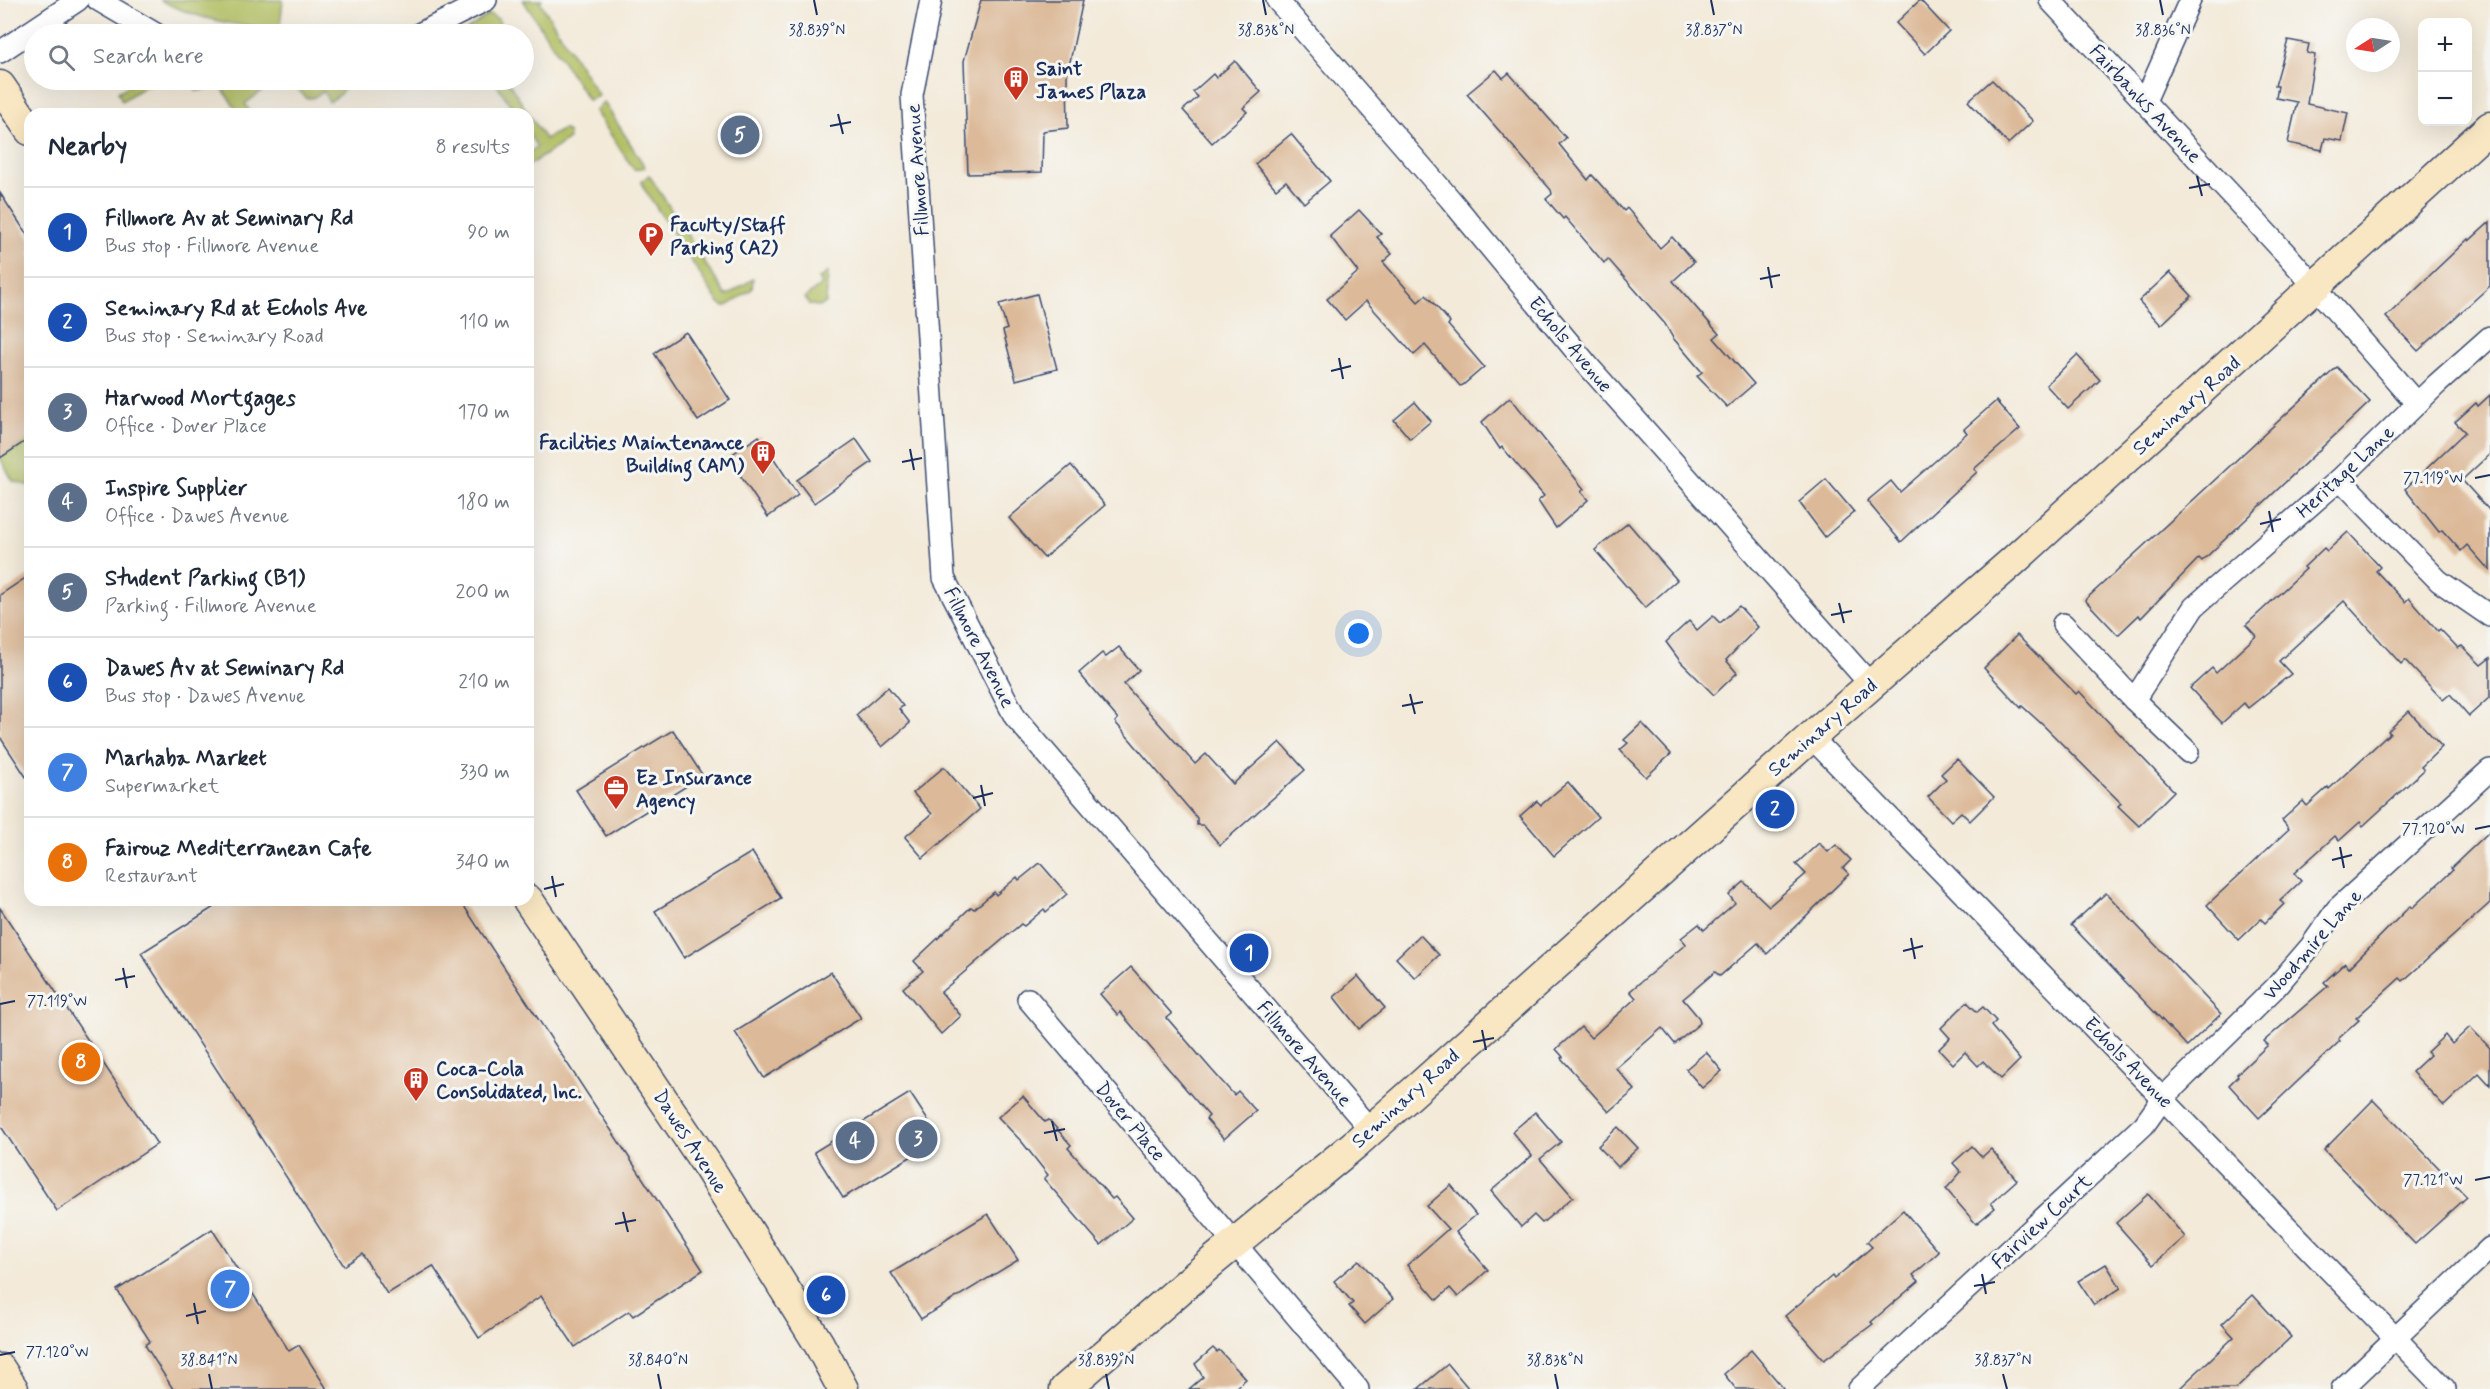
<!DOCTYPE html>
<meta charset="utf-8">
<style>
:root{--surface:#fff;--page:#f2f2f3;--text:#1f2937;--muted:#747a83;--line:#e0e1e3;--accent:#c8321e}
body{margin:0;font-family:Mynerve,sans-serif;background:var(--page);color:var(--text)}
.controls{position:absolute;right:18px;top:18px;display:grid;overflow:hidden;border-radius:12px;box-shadow:0 6px 24px #0002}
.controls button{width:54px;height:54px;display:grid;place-items:center;padding:0;border:0;border-bottom:2px solid var(--line);background:var(--surface);color:var(--text);font:30px sans-serif}
.compass{position:absolute;left:2346px;top:18px;width:54px;height:54px;border-radius:50%;background:var(--surface);box-shadow:0 6px 24px #0002;rotate:258deg}
.you{position:absolute;left:1359px;top:634px;width:21px;height:21px;margin:-15px;border:4px solid #fff;border-radius:50%;background:#1a73e8;box-shadow:0 0 0 9px #1a73e833}
.badge{display:grid;place-items:center;width:39px;height:39px;border-radius:50%;background:var(--accent);color:#fff;font-size:20px;font-weight:700}
.pin{position:absolute;translate:-50% -50%;border:3px solid #fff;box-shadow:0 2px 6px #0006}
.list{margin:0;padding:0;list-style:none}
h2{display:flex;justify-content:space-between;align-items:center;height:78px;margin:0;padding:0 24px;font-size:26px}
h2 small{font-size:20px;font-weight:400;color:var(--muted)}
.list li{display:grid;grid-template-columns:39px 1fr auto;gap:18px;align-items:center;box-sizing:border-box;height:90px;padding:0 24px;border-top:2px solid var(--line)}
.list b{display:block;font-size:22px;white-space:nowrap}
.list p{margin:0;font-size:20px;white-space:nowrap;color:var(--muted)}
.list em{font-size:20px;font-style:normal;color:var(--muted)}
.icon{flex:none;width:33px;height:33px;fill:none;stroke:currentColor;stroke-width:2;stroke-linecap:round;stroke-linejoin:round}
.map{position:relative;flex:none;width:2490px;height:1389px;overflow:hidden}
.search{position:absolute;background:var(--surface);box-shadow:0 6px 24px #0002;left:24px;top:24px;width:510px;height:66px;display:flex;align-items:center;gap:15px;box-sizing:border-box;padding:0 21px;border-radius:33px;color:var(--muted);font-size:22px}
.panel{position:absolute;background:var(--surface);box-shadow:0 6px 24px #0002;left:24px;top:108px;width:510px;height:798px;border-radius:18px}
.map>svg:first-child{display:block}
.grass{fill:#b1be60;stroke:#66765f;stroke-width:1.5}
.building{fill:#dcb998}
.lines{fill:none;stroke-linecap:round;stroke-linejoin:round}
.street-casing{stroke:#3b4b70;stroke-width:24}
.secondary-casing{stroke:#3b4b70;stroke-width:33}
.street{stroke:#fff;stroke-width:21}
.secondary{stroke:#f9e7c3;stroke-width:30}
.ticks{fill:none;stroke:#1b2f5e;stroke-width:2}
.labels{text-anchor:middle;stroke-width:6;stroke-linejoin:round;paint-order:stroke}
.poi-label{font-size:20px;font-weight:bold;fill:#1b2f5e;stroke:#f6f6f2;text-anchor:start}
.street-label{font-size:20px;fill:#1b2f5e;stroke:#f6f6f2}
.ticks-label{font-size:15px;text-anchor:middle;fill:#1b2f5e;stroke:#f6f6f2;stroke-width:6;stroke-linejoin:round;paint-order:stroke}
</style>
<div class="map">
<svg width="2490" height="1389" viewBox="0 0 2490 1389">
<rect width="100%" height="100%" fill="#f6f6f2"/>
<filter id="ink" filterUnits="userSpaceOnUse"><feTurbulence type="fractalNoise" baseFrequency=".0167" numOctaves="2"/><feDisplacementMap in="SourceGraphic" scale="12" xChannelSelector="R" yChannelSelector="G"/><feConvolveMatrix kernelMatrix="1 2 1 2 8 2 1 2 1" color-interpolation-filters="sRGB"/></filter>
<filter id="wash" filterUnits="userSpaceOnUse"><feTurbulence type="fractalNoise" baseFrequency=".008" numOctaves="4" result="noise"/><feDisplacementMap in="SourceGraphic" scale="24" xChannelSelector="R" yChannelSelector="G"/><feGaussianBlur stdDeviation="1.35" result="paint"/><feColorMatrix in="noise" values="0 0 0 0 0 0 0 0 0 0 0 0 0 0 0 0 0 1.4 0 .05"/><feComposite in="paint" operator="in"/></filter>
<g filter="url(#wash)">
<rect width="100%" height="100%" fill="#f3ead9"/>
<g class="grass">
<path d="M160,0H283L280,27C240,28 195,19 160,0Z"/>
<polygon points="523,0 542,0 540,2 599,96 588,100"/>
<polygon points="489,14 498,19 505,34 467,34 465,31"/>
<polygon points="138,80 155,80 122,101 118,92"/>
<polygon points="192,80 256,80 262,91 245,104 252,114 239,114 219,83 210,88 196,91"/>
<path d="M302,80H343C347,91 338,96 329,102L323,91L313,98H306L298,89Z"/>
<polygon points="494,80 507,80 545,139 564,129 568,132 569,139 528,166 528,153 537,147 528,133 528,114 516,114"/>
<polygon points="604,102 645,167 634,170 595,111"/>
<polygon points="649,175 726,296 753,279 752,289 727,306 723,306 718,302 643,187 642,181"/>
<polygon points="828,272 826,303 821,306 809,305 805,298 822,284 819,279"/>
<polygon points="30,438 30,485 29,486 13,481 0,458"/>
</g>
<g id="blocks">
<g class="building">
<polygon points="981,0 1083,0 1067,76 1068,128 1043,131 1042,172 968,174 964,61"/>
<polygon points="1920,0 1949,31 1925,54 1896,23"/>
<polygon points="2288,40 2309,44 2307,53 2315,55 2307,104 2348,113 2342,141 2325,138 2322,150 2288,143 2297,102 2276,98 2278,86 2275,86"/>
<polygon points="1235,61 1261,92 1243,108 1247,112 1212,143 1183,110 1198,97 1193,92 1213,74 1216,78"/>
<polygon points="1496,70 1503,78 1509,73 1566,138 1559,144 1588,180 1592,175 1624,211 1627,208 1660,248 1672,237 1694,262 1673,281 1719,334 1714,338 1754,384 1727,407 1697,376 1702,372 1673,338 1665,324 1608,259 1604,263 1565,217 1563,219 1546,199 1552,194 1551,190 1467,94"/>
<polygon points="1992,80 2033,121 2008,144 1968,101"/>
<polygon points="1291,134 1330,181 1304,203 1286,181 1276,189 1255,164"/>
<polygon points="0,193 30,239 30,438 0,458"/>
<polygon points="1359,210 1381,234 1377,237 1392,254 1383,262 1418,302 1426,295 1450,322 1448,325 1484,367 1463,385 1460,386 1425,345 1414,355 1366,301 1345,320 1327,299 1358,272 1330,236"/>
<polygon points="2490,222 2490,286 2418,351 2386,317 2468,239 2469,241"/>
<polygon points="2170,272 2192,296 2161,325 2139,301"/>
<polygon points="1037,294 1057,369 1016,380 1003,331 1007,329 999,304"/>
<polygon points="686,332 730,400 698,421 654,353"/>
<polygon points="2077,355 2100,380 2068,409 2046,385"/>
<polygon points="2337,367 2370,402 2202,561 2199,558 2141,618 2139,615 2118,635 2085,600"/>
<polygon points="2490,395 2490,454 2462,480 2490,511 2490,571 2467,545 2461,551 2442,530 2439,532 2405,489 2465,432 2455,422 2476,403 2478,406"/>
<polygon points="1510,397 1584,489 1581,492 1588,500 1556,528 1538,501 1544,496 1502,447 1500,449 1482,422"/>
<polygon points="1996,401 2020,429 1974,469 1977,472 1901,542 1867,501 1891,481 1900,492 1967,433 1964,429"/>
<polygon points="1415,402 1431,421 1410,439 1394,420"/>
<polygon points="759,436 798,495 768,517 728,457"/>
<polygon points="856,439 872,462 814,503 797,480"/>
<polygon points="1071,465 1105,505 1044,558 1009,518"/>
<polygon points="1826,479 1854,512 1825,537 1799,502"/>
<polygon points="1628,523 1677,580 1645,608 1595,550"/>
<polygon points="2348,532 2380,567 2376,571 2405,602 2409,598 2438,631 2440,629 2458,648 2462,646 2481,665 2490,658 2490,697 2469,716 2450,694 2443,700 2405,660 2401,664 2344,601 2279,661 2291,674 2248,708 2244,703 2222,723 2190,688 2212,668 2216,673 2256,636 2246,625 2306,569 2304,567 2324,548 2327,551"/>
<polygon points="30,575 30,783 0,737 0,595"/>
<polygon points="1739,606 1758,627 1726,660 1737,673 1714,695 1680,661 1666,642 1689,621 1697,630 1713,616 1720,623"/>
<polygon points="2017,635 2076,694 2079,691 2174,791 2139,826 2118,806 2121,803 2044,726 2022,706 2021,708 1984,668"/>
<polygon points="1119,647 1139,670 1124,684 1195,764 1206,754 1233,784 1280,742 1305,770 1220,845 1203,825 1197,825 1197,818 1115,722 1118,719 1079,673 1102,653 1106,657"/>
<polygon points="888,687 903,706 899,709 910,723 882,747 856,715"/>
<polygon points="2409,711 2442,747 2421,767 2424,770 2363,826 2360,822 2339,841 2335,836 2294,873 2301,881 2280,901 2284,904 2265,923 2261,919 2239,940 2207,905 2289,829 2282,820 2303,801 2307,806 2328,787 2329,789 2390,733 2388,731"/>
<polygon points="1642,723 1671,754 1646,777 1620,750 1628,743 1624,740"/>
<polygon points="673,730 703,776 606,836 576,790"/>
<polygon points="1957,759 1994,797 1970,821 1961,812 1951,821 1928,797 1946,779 1941,774"/>
<polygon points="944,767 980,809 923,858 905,837 932,814 913,793"/>
<polygon points="1568,782 1598,817 1554,856 1520,816 1537,801 1541,805"/>
<polygon points="2490,831 2490,903 2403,981 2400,978 2356,1018 2359,1020 2338,1039 2340,1041 2259,1118 2229,1085 2238,1076 2237,1074 2268,1045 2264,1041 2328,986 2324,982 2345,963 2349,968 2410,906 2412,908 2453,870 2451,868"/>
<polygon points="1819,843 1828,852 1836,845 1851,860 1843,868 1849,874 1767,954 1758,943 1720,976 1715,972 1683,999 1699,1018 1700,1023 1675,1044 1662,1028 1616,1068 1635,1090 1609,1112 1561,1058 1563,1057 1556,1049 1581,1027 1591,1038 1636,998 1630,991 1686,944 1681,938 1699,924 1704,930 1735,903 1729,895 1744,882 1769,906 1806,874 1796,864"/>
<polygon points="752,852 781,898 684,958 655,911"/>
<polygon points="1040,863 1067,894 1046,912 1044,909 1024,926 1021,924 941,992 961,1016 941,1034 903,988 923,971 914,961 971,907 974,909 994,892 996,895 1017,877 1019,880"/>
<polygon points="2106,893 2221,1014 2187,1046 2071,925"/>
<polygon points="225,900 460,900 703,1270 633,1316 629,1311 575,1347 541,1296 479,1338 433,1266 387,1294 362,1254 344,1266 141,953"/>
<polygon points="0,908 157,1144 57,1211 0,1125"/>
<polygon points="1420,935 1439,955 1415,978 1396,958"/>
<polygon points="1131,967 1172,1014 1167,1018 1210,1068 1234,1095 1238,1091 1256,1111 1224,1139 1206,1119 1209,1116 1120,1012 1118,1015 1100,994"/>
<polygon points="831,972 861,1018 764,1078 735,1032"/>
<polygon points="1358,976 1385,1008 1359,1029 1334,997"/>
<polygon points="1967,1002 1977,1012 1983,1007 1996,1021 1991,1026 2020,1060 2001,1079 1983,1061 1978,1066 1965,1052 1953,1064 1939,1049 1950,1038 1941,1028"/>
<polygon points="2470,1027 2490,1048 2490,1085 2479,1073 2444,1106 2412,1072 2430,1055 2427,1052 2445,1035 2452,1044"/>
<polygon points="1706,1052 1722,1071 1702,1088 1686,1069"/>
<polygon points="910,1093 940,1139 843,1198 814,1152"/>
<polygon points="1023,1096 1045,1122 1049,1120 1071,1145 1068,1148 1112,1199 1115,1197 1133,1218 1101,1245 1044,1179 1048,1175 1022,1142 998,1117"/>
<polygon points="2373,1100 2467,1197 2415,1244 2324,1150"/>
<polygon points="1535,1112 1561,1142 1540,1159 1573,1197 1542,1223 1534,1215 1521,1227 1491,1191 1532,1156 1512,1132"/>
<polygon points="1618,1127 1638,1148 1618,1167 1598,1146"/>
<polygon points="1972,1146 1982,1157 1991,1149 2017,1180 1991,1203 1995,1208 1976,1224 1946,1189 1961,1172 1953,1163"/>
<polygon points="1451,1185 1476,1215 1456,1232 1488,1270 1458,1297 1450,1288 1437,1300 1407,1265 1448,1229 1427,1206"/>
<polygon points="2148,1194 2185,1237 2153,1265 2116,1223"/>
<polygon points="1903,1210 1939,1252 1913,1275 1919,1281 1871,1322 1873,1324 1824,1360 1785,1316 1832,1276 1834,1279 1872,1247 1867,1242"/>
<polygon points="988,1214 1018,1260 921,1319 891,1273"/>
<polygon points="212,1229 289,1351 299,1345 327,1389 173,1389 145,1345 150,1341 117,1290"/>
<polygon points="1359,1260 1393,1299 1365,1324 1349,1306 1353,1303 1334,1281"/>
<polygon points="2106,1264 2121,1288 2094,1305 2078,1281"/>
<polygon points="2253,1295 2291,1337 2236,1389 2179,1389 2234,1337 2222,1324"/>
<polygon points="1213,1348 1217,1352 1219,1350 1246,1379 1235,1389 1189,1389 1203,1377 1195,1364"/>
<polygon points="1751,1350 1784,1389 1736,1389 1724,1374"/>
<polygon points="1448,1364 1469,1389 1418,1389"/>
</g>
</g>
</g>
<g filter="url(#ink)">
<use href="#blocks" fill-opacity="0" stroke="#3b4b70" stroke-width="1.5"/>
<g class="lines">
<defs>
<g id="street">
<polyline points="98,0 156,34"/>
<polyline points="931,0 912,95 944,578 1015,717 1370,1129"/>
<polyline points="1277,0 1450,199 1590,368 1871,685"/>
<polyline points="2050,0 2287,255 2417,404"/>
<polyline points="419,34 486,0"/>
<polyline points="0,52 78,0"/>
<polyline points="2145,101 2190,0"/>
<polyline points="2340,479 2439,581 2490,616"/>
<polyline points="2063,624 2134,700 2188,752"/>
<polyline points="2134,700 2194,607 2340,479 2437,384 2490,337"/>
<polyline points="1811,737 2445,1389"/>
<polyline points="1028,999 1358,1389"/>
<polyline points="1859,1389 2144,1125 2164,1097 2275,988 2311,946 2337,909 2490,770"/>
<polyline points="2342,1389 2490,1248"/>
</g>
<g id="secondary">
<polyline points="0,86 30,130"/>
<polyline points="528,900 707,1165 819,1344 843,1389"/>
<polyline points="0,1369 13,1389"/>
<polyline points="1065,1389 1213,1261 1354,1145 1811,737 2012,562 2490,127"/>
</g>
</defs>
<use href="#street" class="street-casing"/>
<use href="#secondary" class="secondary-casing"/>
<use href="#street" class="street"/>
<use href="#secondary" class="secondary"/>
</g>
</g>
<path class="ticks" d="M814,0L817,15M1263,0L1266,15M1711,0L1714,15M2160,0L2163,15M838,114L843,134M830,126L851,122M2197,176L2202,196M2189,188L2210,184M1768,267L1772,288M1760,279L1780,275M1339,358L1343,379M1331,371L1351,366M910,449L914,470M902,462L922,458M2475,478L2490,475M2269,511L2273,532M2260,524L2281,519M1839,603L1844,623M1831,615L1852,611M1410,694L1415,714M1402,706L1423,702M981,785L985,806M973,798L993,793M2475,829L2490,826M2340,847L2344,868M2332,860L2352,855M552,876L556,897M544,889L564,884M1911,938L1915,959M1903,951L1923,946M123,968L127,988M115,980L135,976M0,1004L15,1001M1482,1030L1486,1050M1473,1042L1494,1038M1052,1121L1057,1141M1044,1133L1065,1129M2475,1180L2490,1177M623,1212L628,1232M615,1224L636,1220M1982,1274L1986,1294M1974,1286L1995,1282M194,1303L198,1324M186,1316L206,1311M0,1355L15,1352M209,1374L212,1389M658,1374L661,1389M1106,1374L1109,1389M1555,1374L1558,1389M2003,1374L2007,1389"/>
<defs>
<symbol id="building-pin" viewBox="-11 -11 22 30"><path d="M0 17L-7.5 6A9.5 9.5 0 1 1 7.5 6Z" fill="#c8321e" stroke="#f6f6f2"/><path d="M-4-6H4V6H1V3H-1V6H-4ZM-2.5-4.3h1.7v1.8h-1.7ZM.8-4.3h1.7v1.8H.8ZM-2.5-1h1.7V.8h-1.7ZM.8-1h1.7V.8H.8Z" fill="#fff"/></symbol>
<symbol id="parking-pin" viewBox="-11 -11 22 30"><path d="M0 17L-7.5 6A9.5 9.5 0 1 1 7.5 6Z" fill="#c8321e" stroke="#f6f6f2"/><path d="M-3.5-5.5H1a3.5 3.5 0 0 1 0 7H-1V5.5H-3.5ZM-1-3.4V-.6H.8a1.4 1.4 0 0 0 0-2.8Z" fill="#fff"/></symbol>
<symbol id="office-pin" viewBox="-11 -11 22 30"><path d="M0 17L-7.5 6A9.5 9.5 0 1 1 7.5 6Z" fill="#c8321e" stroke="#f6f6f2"/><path d="M-6-3h4V-5.5h4V-3h4V5H-6ZM-1-4.5V-3h2v-1.5ZM-6 0V1H6V0Z" fill="#fff"/></symbol>
</defs>
<g fill-rule="evenodd">
<use href="#building-pin" x="1001" y="64" width="30" height="40"/>
<use href="#parking-pin" x="636" y="220" width="30" height="40"/>
<use href="#building-pin" x="748" y="438" width="30" height="40"/>
<use href="#office-pin" x="601" y="773" width="30" height="40"/>
<use href="#building-pin" x="401" y="1065" width="30" height="40"/>
</g>
<g class="labels">
<g class="poi-label">
<text x="1036" y="75">Saint<tspan x="1036" dy="23">James Plaza</tspan></text>
<text x="670" y="231">Faculty/Staff<tspan x="670" dy="23">Parking (A2)</tspan></text>
<text x="744" y="449" text-anchor="end">Facilities Maintenance<tspan x="744" dy="23">Building (AM)</tspan></text>
<text x="636" y="784">Ez Insurance<tspan x="636" dy="23">Agency</tspan></text>
<text x="436" y="1075">Coca-Cola<tspan x="436" dy="23">Consolidated, Inc.</tspan></text>
</g>
<g class="street-label">
<text transform="translate(2146 103) rotate(47)" y="7">Fairbanks Avenue</text>
<text transform="translate(917 170) rotate(-94)" y="7">Fillmore Avenue</text>
<text transform="translate(1571 344) rotate(50)" y="7">Echols Avenue</text>
<text transform="translate(2186 405) rotate(-42)" y="7">Seminary Road</text>
<text transform="translate(2345 471) rotate(-43)" y="7">Heritage Lane</text>
<text transform="translate(980 647) rotate(63)" y="7">Fillmore Avenue</text>
<text transform="translate(1822 727) rotate(-41)" y="7">Seminary Road</text>
<text transform="translate(2312 944) rotate(-49)" y="7">Woodmire Lane</text>
<text transform="translate(1305 1053) rotate(49)" y="7">Fillmore Avenue</text>
<text transform="translate(2129 1062) rotate(46)" y="7">Echols Avenue</text>
<text transform="translate(1405 1098) rotate(-42)" y="7">Seminary Road</text>
<text transform="translate(1131 1121) rotate(50)" y="7">Dover Place</text>
<text transform="translate(691 1141) rotate(57)" y="7">Dawes Avenue</text>
<text transform="translate(2041 1221) rotate(-43)" y="7">Fairview Court</text>
</g>
</g>
<g class="ticks-label">
<text x="817" y="35">38.839°N</text>
<text x="1266" y="35">38.838°N</text>
<text x="1714" y="35">38.837°N</text>
<text x="2163" y="35">38.836°N</text>
<text x="2433" y="483">77.119°W</text>
<text x="2433" y="834">77.120°W</text>
<text x="57" y="1006">77.119°W</text>
<text x="2433" y="1185">77.121°W</text>
<text x="57" y="1357">77.120°W</text>
<text x="209" y="1365">38.841°N</text>
<text x="658" y="1365">38.840°N</text>
<text x="1106" y="1365">38.839°N</text>
<text x="1555" y="1365">38.838°N</text>
<text x="2003" y="1365">38.837°N</text>
</g>
</svg>
<div class="controls">
<button>+</button>
<button>−</button>
</div>
<svg class="compass" viewBox="-18 -18 36 36"><path d="M0-13l5 13h-10z" fill="#e53935"/><path d="M0 13l5-13h-10z" fill="#747a83"/></svg>
<div class="you"></div>
<div class="pin badge" style="left:1249px;top:953px;background:#1a4fb4">1</div>
<div class="pin badge" style="left:1775px;top:809px;background:#1a4fb4">2</div>
<div class="pin badge" style="left:918px;top:1139px;background:#5c6f8a">3</div>
<div class="pin badge" style="left:855px;top:1141px;background:#5c6f8a">4</div>
<div class="pin badge" style="left:740px;top:135px;background:#5c6f8a">5</div>
<div class="pin badge" style="left:826px;top:1295px;background:#1a4fb4">6</div>
<div class="pin badge" style="left:230px;top:1289px;background:#3f7fe0">7</div>
<div class="pin badge" style="left:81px;top:1062px;background:#e8710a">8</div>
<div class="search"><svg class="icon" aria-label="search" viewBox="0 0 24 24"><circle cx="10" cy="10" r="6"/><path d="M15 15l6 6"/></svg>Search here</div>
<section class="panel">
<h2>Nearby<small>8 results</small></h2>
<ul class="list">
<li><span class="badge" style="background:#1a4fb4">1</span><div><b>Fillmore Av at Seminary Rd</b><p>Bus stop · Fillmore Avenue</p></div><em>90 m</em></li>
<li><span class="badge" style="background:#1a4fb4">2</span><div><b>Seminary Rd at Echols Ave</b><p>Bus stop · Seminary Road</p></div><em>110 m</em></li>
<li><span class="badge" style="background:#5c6f8a">3</span><div><b>Harwood Mortgages</b><p>Office · Dover Place</p></div><em>170 m</em></li>
<li><span class="badge" style="background:#5c6f8a">4</span><div><b>Inspire Supplier</b><p>Office · Dawes Avenue</p></div><em>180 m</em></li>
<li><span class="badge" style="background:#5c6f8a">5</span><div><b>Student Parking (B1)</b><p>Parking · Fillmore Avenue</p></div><em>200 m</em></li>
<li><span class="badge" style="background:#1a4fb4">6</span><div><b>Dawes Av at Seminary Rd</b><p>Bus stop · Dawes Avenue</p></div><em>210 m</em></li>
<li><span class="badge" style="background:#3f7fe0">7</span><div><b>Marhaba Market</b><p>Supermarket</p></div><em>330 m</em></li>
<li><span class="badge" style="background:#e8710a">8</span><div><b>Fairouz Mediterranean Cafe</b><p>Restaurant</p></div><em>340 m</em></li>
</ul>
</section>
</div>
